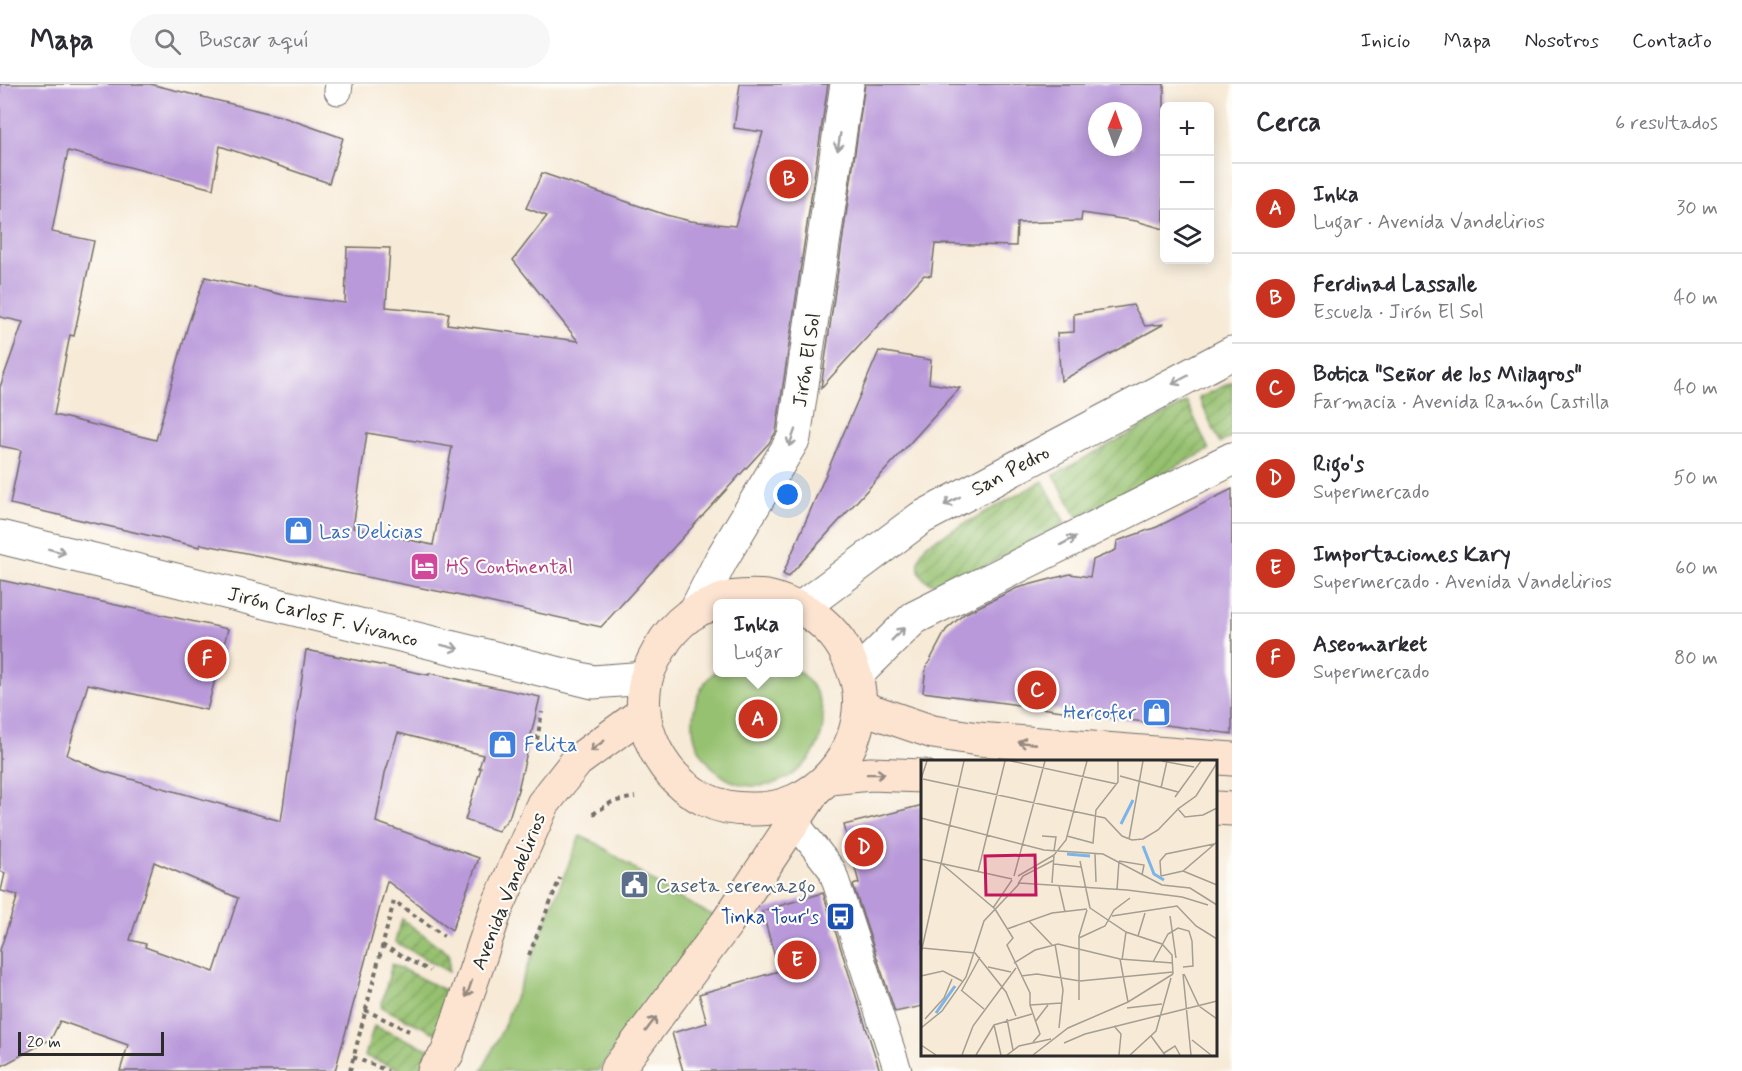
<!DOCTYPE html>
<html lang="es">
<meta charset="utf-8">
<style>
:root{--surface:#fff;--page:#f7f7f7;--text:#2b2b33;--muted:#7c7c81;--line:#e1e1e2;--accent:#c8321e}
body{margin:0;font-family:Mynerve,sans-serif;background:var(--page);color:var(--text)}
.controls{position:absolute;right:18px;top:18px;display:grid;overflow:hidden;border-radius:9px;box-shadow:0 3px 15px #0003}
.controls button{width:54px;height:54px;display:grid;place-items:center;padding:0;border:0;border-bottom:2px solid var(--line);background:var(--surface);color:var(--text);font:30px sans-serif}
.compass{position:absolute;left:1088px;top:18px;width:54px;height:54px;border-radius:50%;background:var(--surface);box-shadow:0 3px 15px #0003;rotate:1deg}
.scale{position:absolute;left:18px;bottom:15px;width:146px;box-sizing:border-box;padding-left:6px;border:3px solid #2b2b2b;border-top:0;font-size:16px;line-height:21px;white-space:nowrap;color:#2b2b2b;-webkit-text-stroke:4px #fdfcf7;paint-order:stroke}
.you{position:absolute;left:788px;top:411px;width:21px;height:21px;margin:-15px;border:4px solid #fff;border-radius:50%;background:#1a73e8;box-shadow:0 0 0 9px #1a73e833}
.badge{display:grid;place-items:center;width:39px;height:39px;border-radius:50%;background:var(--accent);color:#fff;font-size:20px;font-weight:700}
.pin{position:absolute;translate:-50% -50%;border:3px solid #fff;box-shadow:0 2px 6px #0006}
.popup{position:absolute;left:713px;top:515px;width:90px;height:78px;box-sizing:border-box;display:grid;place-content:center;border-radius:9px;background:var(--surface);filter:drop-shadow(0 2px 4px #0005);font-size:20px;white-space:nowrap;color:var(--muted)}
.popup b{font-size:22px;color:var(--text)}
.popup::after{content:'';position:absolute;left:50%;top:100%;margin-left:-12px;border:12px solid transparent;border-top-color:var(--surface)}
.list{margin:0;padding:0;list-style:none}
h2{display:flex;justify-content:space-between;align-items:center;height:78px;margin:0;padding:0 24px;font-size:26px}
h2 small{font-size:20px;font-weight:400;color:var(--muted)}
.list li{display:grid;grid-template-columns:39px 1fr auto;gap:18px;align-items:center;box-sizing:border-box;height:90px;padding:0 24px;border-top:2px solid var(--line)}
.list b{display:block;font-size:22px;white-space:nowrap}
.list p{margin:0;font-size:20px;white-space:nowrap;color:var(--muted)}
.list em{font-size:20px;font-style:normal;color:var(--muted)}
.icon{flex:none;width:33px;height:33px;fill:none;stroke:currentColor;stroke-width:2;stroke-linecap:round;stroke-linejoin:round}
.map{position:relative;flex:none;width:1232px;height:987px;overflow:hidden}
header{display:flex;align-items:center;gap:36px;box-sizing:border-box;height:84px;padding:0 30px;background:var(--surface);border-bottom:2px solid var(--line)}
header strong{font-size:28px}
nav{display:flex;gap:33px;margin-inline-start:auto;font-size:21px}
.search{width:420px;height:54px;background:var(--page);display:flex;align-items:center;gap:15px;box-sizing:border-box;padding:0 21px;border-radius:33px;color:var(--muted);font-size:22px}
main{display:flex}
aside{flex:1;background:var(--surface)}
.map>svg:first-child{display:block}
.park{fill:#96c16f;stroke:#60764d;stroke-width:1.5}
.garden{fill:url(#garden-furrows);stroke:#60764d;stroke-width:1.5}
.building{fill:#b999da;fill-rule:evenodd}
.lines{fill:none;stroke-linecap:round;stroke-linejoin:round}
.lane-casing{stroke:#726e67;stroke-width:29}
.street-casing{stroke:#726e67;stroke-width:35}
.secondary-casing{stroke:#726e67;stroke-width:35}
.path{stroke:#726e67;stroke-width:4;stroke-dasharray:4.5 4.5;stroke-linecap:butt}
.lane{stroke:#fff;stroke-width:27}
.street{stroke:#fff;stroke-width:33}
.secondary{stroke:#fde4d1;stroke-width:33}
.oneway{stroke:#a0a0a0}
.oneway2{stroke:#94887e}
.labels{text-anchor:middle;stroke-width:4.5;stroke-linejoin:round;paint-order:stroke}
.street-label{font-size:20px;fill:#2b2b2b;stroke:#fdfcf7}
.shop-label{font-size:20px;fill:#366cbe;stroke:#fdfcf7;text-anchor:start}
.hotel-label{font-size:20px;fill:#b23c85;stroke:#fdfcf7;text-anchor:start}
.service-label{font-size:20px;fill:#4e5e75;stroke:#fdfcf7;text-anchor:start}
.transit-label{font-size:20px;fill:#164399;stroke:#fdfcf7;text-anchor:end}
.inset-river{fill:none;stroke:#79b4ea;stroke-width:3}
.inset-road{fill:none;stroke:#a59e92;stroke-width:1.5}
.view{fill:#c2185b;fill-opacity:0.15;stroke:#c2185b;stroke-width:3}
.inset-edge{fill:none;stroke:#2b2b2b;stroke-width:3}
</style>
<header>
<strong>Mapa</strong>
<div class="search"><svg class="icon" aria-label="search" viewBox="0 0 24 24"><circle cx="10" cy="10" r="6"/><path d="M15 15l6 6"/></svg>Buscar aquí</div>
<nav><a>Inicio</a><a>Mapa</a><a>Nosotros</a><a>Contacto</a></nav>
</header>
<main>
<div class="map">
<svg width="1232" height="987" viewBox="0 0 1232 987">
<defs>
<pattern id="garden-furrows" width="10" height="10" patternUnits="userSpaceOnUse" patternTransform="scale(1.5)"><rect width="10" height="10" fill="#96c16f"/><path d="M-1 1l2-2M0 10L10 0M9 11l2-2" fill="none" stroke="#7b9d5b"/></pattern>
</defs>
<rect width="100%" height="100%" fill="#fdfcf7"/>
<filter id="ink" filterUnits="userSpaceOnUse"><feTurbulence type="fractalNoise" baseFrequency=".0167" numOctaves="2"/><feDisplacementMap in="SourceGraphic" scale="12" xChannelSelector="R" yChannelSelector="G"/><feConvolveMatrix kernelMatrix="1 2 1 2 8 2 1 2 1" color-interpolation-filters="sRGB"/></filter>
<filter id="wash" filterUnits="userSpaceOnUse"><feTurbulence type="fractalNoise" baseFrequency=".008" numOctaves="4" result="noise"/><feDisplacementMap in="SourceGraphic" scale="24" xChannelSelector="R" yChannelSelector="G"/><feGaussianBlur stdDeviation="1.35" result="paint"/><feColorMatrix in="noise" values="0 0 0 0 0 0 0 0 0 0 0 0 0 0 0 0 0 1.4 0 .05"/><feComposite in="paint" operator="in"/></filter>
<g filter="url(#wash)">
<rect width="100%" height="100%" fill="#f7ead7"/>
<g class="park">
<path d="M717,586L718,588H798L799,587C806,594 814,602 818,612C844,676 760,733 712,683C702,672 693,658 693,642C692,621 700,599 717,586Z"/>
<polygon points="580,752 598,760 675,812 714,832 598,987 482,987 503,944"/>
</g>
<g class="garden">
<polygon points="1232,298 1232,353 1220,359 1199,314"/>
<polygon points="1187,318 1209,366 1077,433 1054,391"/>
<path d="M1043,397L1065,439L950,501C946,501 940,501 935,500C913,495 916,474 927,460Z"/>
<polygon points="402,835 449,870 449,888 395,858"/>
<polygon points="392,880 450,909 437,950 381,923"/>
<polygon points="374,942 431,966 420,987 404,987 365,972"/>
</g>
<g id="blocks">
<g class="building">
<path d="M0,0H150L280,32L343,54L329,99L220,62L213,105L68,67L52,148L94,157L74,252L70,251L54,331L156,356L188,241L205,193L288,212L345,219L347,163L390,164L386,223L449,229L447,240L578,257L513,176L547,132L526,124L542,89L666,131L690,137L735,142L763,48L734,44L740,0H828L776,348L769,359L601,543L452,510L201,460L200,463L10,420L21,366L0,362V303L23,238L0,233ZM367,349L452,363L433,461L353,444Z"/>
<path d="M865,0H1164V145L1136,137L1082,129L1081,137L1017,139L1016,162L935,160L931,192L924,191L821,304ZM1097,27H1133V63H1097Z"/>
<polygon points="1133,221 1145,242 1164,240 1061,297 1057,249 1074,248 1074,230"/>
<polygon points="879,267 931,276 929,299 960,304 788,493 783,490"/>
<polygon points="1232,405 1232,650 923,608 926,584 946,546 964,530 1017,504 1070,490 1090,493 1093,476 1116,466 1117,457 1157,443"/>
<path d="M0,496L228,545L207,626L88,600L67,671L102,687L281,737L306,566L429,591V589L540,613L518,706L509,734L498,747L465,736L481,684H479L483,671L398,649L385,689L376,738L479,774L452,846L387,797L335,987H120L128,961L60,937L51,955L0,983V866L18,811L1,807L5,789L0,787ZM154,778L238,814L214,888L145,863L146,860L130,856Z"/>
<polygon points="923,721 923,922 895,928 853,801 859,799 844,741"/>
<polygon points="823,809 880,987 683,987 672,949 707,939 699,910 779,887 762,827"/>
</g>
</g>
</g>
<g filter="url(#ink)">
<use href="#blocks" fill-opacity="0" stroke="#726e67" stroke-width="1.5"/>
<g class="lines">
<defs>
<g id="lane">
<polyline points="338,7 339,0"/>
<polyline points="794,737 832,786 898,987"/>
</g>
<g id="street">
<polyline points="0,453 593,598 646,594"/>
<polyline points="801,524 921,434 1232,269"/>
<polyline points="695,528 721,476 794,354 847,0"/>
<polyline points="856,591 914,534 1232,375"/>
</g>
<g id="secondary">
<path d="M788,520C781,517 773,514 766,513C757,512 738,512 730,514C724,515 718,518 713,520C707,523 701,524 696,527C684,534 674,544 666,555C658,567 650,581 646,595C635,643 662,695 706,716C720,723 735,725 750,725C814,728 865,670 859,608C858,595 853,585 848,573C839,552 820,533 798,523"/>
<polyline points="860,623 933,648 978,655 1232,675"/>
<polyline points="829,694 871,690 923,692"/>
<polyline points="1216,724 1232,725"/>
<polyline points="434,987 447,970 496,826 543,720 577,677 644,628"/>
<polyline points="616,987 726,840 814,707"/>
</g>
</defs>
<use href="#lane" class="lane-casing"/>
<use href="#street" class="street-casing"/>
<use href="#secondary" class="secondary-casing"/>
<g class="path">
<polyline points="537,656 542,628"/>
<polyline points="593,730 612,718 635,713"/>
<polyline points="382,861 430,887"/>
<polyline points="529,871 560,794"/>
<polyline points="365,926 409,947"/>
<polyline points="353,973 388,987"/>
<polyline points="350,987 394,817 444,852"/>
</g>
<use href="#lane" class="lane"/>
<use href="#street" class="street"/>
<use href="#secondary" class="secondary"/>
</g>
<defs><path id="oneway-shaft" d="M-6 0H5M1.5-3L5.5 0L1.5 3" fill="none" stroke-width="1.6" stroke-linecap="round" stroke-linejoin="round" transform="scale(1.5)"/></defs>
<g class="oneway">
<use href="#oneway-shaft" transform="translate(839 58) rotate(99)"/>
<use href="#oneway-shaft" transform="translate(1180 296) rotate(152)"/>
<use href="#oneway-shaft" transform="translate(792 354) rotate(110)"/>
<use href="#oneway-shaft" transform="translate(952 417) rotate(152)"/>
<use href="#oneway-shaft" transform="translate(1068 457) rotate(-27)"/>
<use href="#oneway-shaft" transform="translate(57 467) rotate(14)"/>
<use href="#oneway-shaft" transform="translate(898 550) rotate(-45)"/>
<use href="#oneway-shaft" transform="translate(450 563) rotate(14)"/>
</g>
<g class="oneway2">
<use href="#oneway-shaft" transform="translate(1027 659) rotate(-175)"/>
<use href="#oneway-shaft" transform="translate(597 662) rotate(144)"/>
<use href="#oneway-shaft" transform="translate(876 690) rotate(-1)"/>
<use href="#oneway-shaft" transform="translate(469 905) rotate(109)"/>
<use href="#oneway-shaft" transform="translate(651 940) rotate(-53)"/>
</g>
</g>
<defs>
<symbol id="shop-square" viewBox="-11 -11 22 22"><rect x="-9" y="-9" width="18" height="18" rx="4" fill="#3f7fe0" stroke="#fdfcf7"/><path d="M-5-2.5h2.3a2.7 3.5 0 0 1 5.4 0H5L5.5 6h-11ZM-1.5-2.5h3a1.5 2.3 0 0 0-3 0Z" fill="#fff"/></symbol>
<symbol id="hotel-square" viewBox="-11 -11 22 22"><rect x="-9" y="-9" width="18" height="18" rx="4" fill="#d1479c" stroke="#fdfcf7"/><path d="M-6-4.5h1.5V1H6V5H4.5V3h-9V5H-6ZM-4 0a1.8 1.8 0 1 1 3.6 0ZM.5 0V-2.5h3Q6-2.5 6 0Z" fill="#fff"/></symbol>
<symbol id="civic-square" viewBox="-11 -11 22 22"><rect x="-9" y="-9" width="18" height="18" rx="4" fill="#5c6f8a" stroke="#fdfcf7"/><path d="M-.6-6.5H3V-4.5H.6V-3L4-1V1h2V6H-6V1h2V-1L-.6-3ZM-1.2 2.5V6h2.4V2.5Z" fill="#fff"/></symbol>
<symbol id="bus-square" viewBox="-11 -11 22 22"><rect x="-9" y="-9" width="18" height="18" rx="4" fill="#1a4fb4" stroke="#fdfcf7"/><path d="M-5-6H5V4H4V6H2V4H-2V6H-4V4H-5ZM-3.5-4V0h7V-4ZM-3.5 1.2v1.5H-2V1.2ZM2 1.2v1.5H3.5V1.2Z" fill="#fff"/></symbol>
</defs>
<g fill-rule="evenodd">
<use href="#shop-square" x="282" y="430" width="33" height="33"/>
<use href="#hotel-square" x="408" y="466" width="33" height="33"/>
<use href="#shop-square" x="1140" y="612" width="33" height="33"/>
<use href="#shop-square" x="486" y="644" width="33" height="33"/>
<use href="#civic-square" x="618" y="784" width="33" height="33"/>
<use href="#bus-square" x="824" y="816" width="33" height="33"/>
</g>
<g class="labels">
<g class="street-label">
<text transform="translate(806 276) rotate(-81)" y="7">Jirón El Sol</text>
<text transform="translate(1010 386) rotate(-28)" y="7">San Pedro</text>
<text transform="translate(323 532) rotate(14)" y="7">Jirón Carlos F. Vivanco</text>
<text transform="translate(508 807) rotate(-68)" y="7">Avenida Vandelirios</text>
</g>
<g class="shop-label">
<text x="319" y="454">Las Delicias</text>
<text x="1136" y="635" text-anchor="end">Hercofer</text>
<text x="524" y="667">Felita</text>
</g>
<g class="hotel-label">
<text x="446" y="489">HS Continental</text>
</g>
<g class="service-label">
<text x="656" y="808">Caseta serenazgo</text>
</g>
<g class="transit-label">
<text x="819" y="839">Tinka Tour's</text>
</g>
</g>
<g transform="translate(921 676)">
<rect width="296" height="296" fill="#f7ead7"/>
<path class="inset-river" d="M200,64L212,40M222,86L233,114L243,120M146,94L169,96M15,253L34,226"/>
<path class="inset-road" d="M90,1L196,24M241,1L273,7M296,3L275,36L257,49L264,57L282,55L296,48M199,16L257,32M0,19L6,1M2,19L184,58L201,76L211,80L222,79L237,70L258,48M240,28L246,1M254,37L280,1M0,58L123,90L182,94L241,125L269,128L296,145M121,76L135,77L133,91M146,76L172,83L175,50L197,22V1M208,79L222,1M174,94L175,122M0,99L91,119M159,101L169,148M198,101L223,105L221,115M21,104L74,149L92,178L86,185L109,233V245L119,274L112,282M133,104L160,107M262,111L296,125M57,112L84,1M93,116L124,1M97,116L133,95M240,116L239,101L245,94L293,84M240,116L262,111L296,82M98,123L206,130L261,137L287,145M131,123L133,95L145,80L166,1M97,124L102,116L133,100M138,126L144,152M196,130L198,101M72,148L91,120M169,148L205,172L241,184L251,195L252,214M191,156L256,146L275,166L296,179M249,156L255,198M108,161L131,185M86,169L131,153L166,149M217,176L224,153M158,178L184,166L193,150L209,138M134,184L142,230L138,268M1,188L54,193L85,232L95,256M0,193L43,1M199,199L207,242M201,200L205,172M232,202L247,174L257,168L268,171L271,181L272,206L262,207M93,203L114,190L137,184L199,199L252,203M67,207L90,212M262,214L270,295M263,214L278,246L296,259M0,216L22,211L41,221M100,216L116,214L159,221L252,212M40,230L63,249M41,230L59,197M158,240V176L166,150M109,245L141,243M206,248L241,244M4,259L23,238L31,219M86,259L92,290M114,262L127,245M73,265L80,295M193,266L200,274L198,295M0,268L21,251L45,217L63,161L98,124M230,276L244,295M271,280L290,295M143,283L164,274L296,241M0,285L15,295M243,293L254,286L259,295M41,295L52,266L95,208M55,295L73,265L111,254M86,295L98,286L130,279M112,295L147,268L207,242L252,214M209,295L235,271L250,218"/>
<path class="view" d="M114,95L115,135H65L64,96Z"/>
<rect width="296" height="296" class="inset-edge"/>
</g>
</svg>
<div class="controls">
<button>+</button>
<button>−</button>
<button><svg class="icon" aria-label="layers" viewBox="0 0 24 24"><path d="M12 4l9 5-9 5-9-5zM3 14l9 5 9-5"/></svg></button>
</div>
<svg class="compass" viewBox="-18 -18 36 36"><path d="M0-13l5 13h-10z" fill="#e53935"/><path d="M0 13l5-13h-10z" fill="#7c7c81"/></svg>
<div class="scale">20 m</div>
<div class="you"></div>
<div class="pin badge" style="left:758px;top:635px">A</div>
<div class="popup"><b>Inka</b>Lugar</div>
<div class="pin badge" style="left:789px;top:95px">B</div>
<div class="pin badge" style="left:1037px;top:606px">C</div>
<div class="pin badge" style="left:864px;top:763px">D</div>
<div class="pin badge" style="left:797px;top:876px">E</div>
<div class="pin badge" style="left:207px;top:575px">F</div>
</div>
<aside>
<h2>Cerca<small>6 resultados</small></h2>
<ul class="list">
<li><span class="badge">A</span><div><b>Inka</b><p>Lugar · Avenida Vandelirios</p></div><em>30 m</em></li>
<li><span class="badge">B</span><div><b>Ferdinad Lassalle</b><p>Escuela · Jirón El Sol</p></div><em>40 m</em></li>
<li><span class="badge">C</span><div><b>Botica &quot;Señor de los Milagros&quot;</b><p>Farmacia · Avenida Ramón Castilla</p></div><em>40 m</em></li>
<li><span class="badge">D</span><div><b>Rigo's</b><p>Supermercado</p></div><em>50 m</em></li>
<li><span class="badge">E</span><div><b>Importaciones Kary</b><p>Supermercado · Avenida Vandelirios</p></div><em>60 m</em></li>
<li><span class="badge">F</span><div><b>Aseomarket</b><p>Supermercado</p></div><em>80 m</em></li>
</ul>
</aside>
</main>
